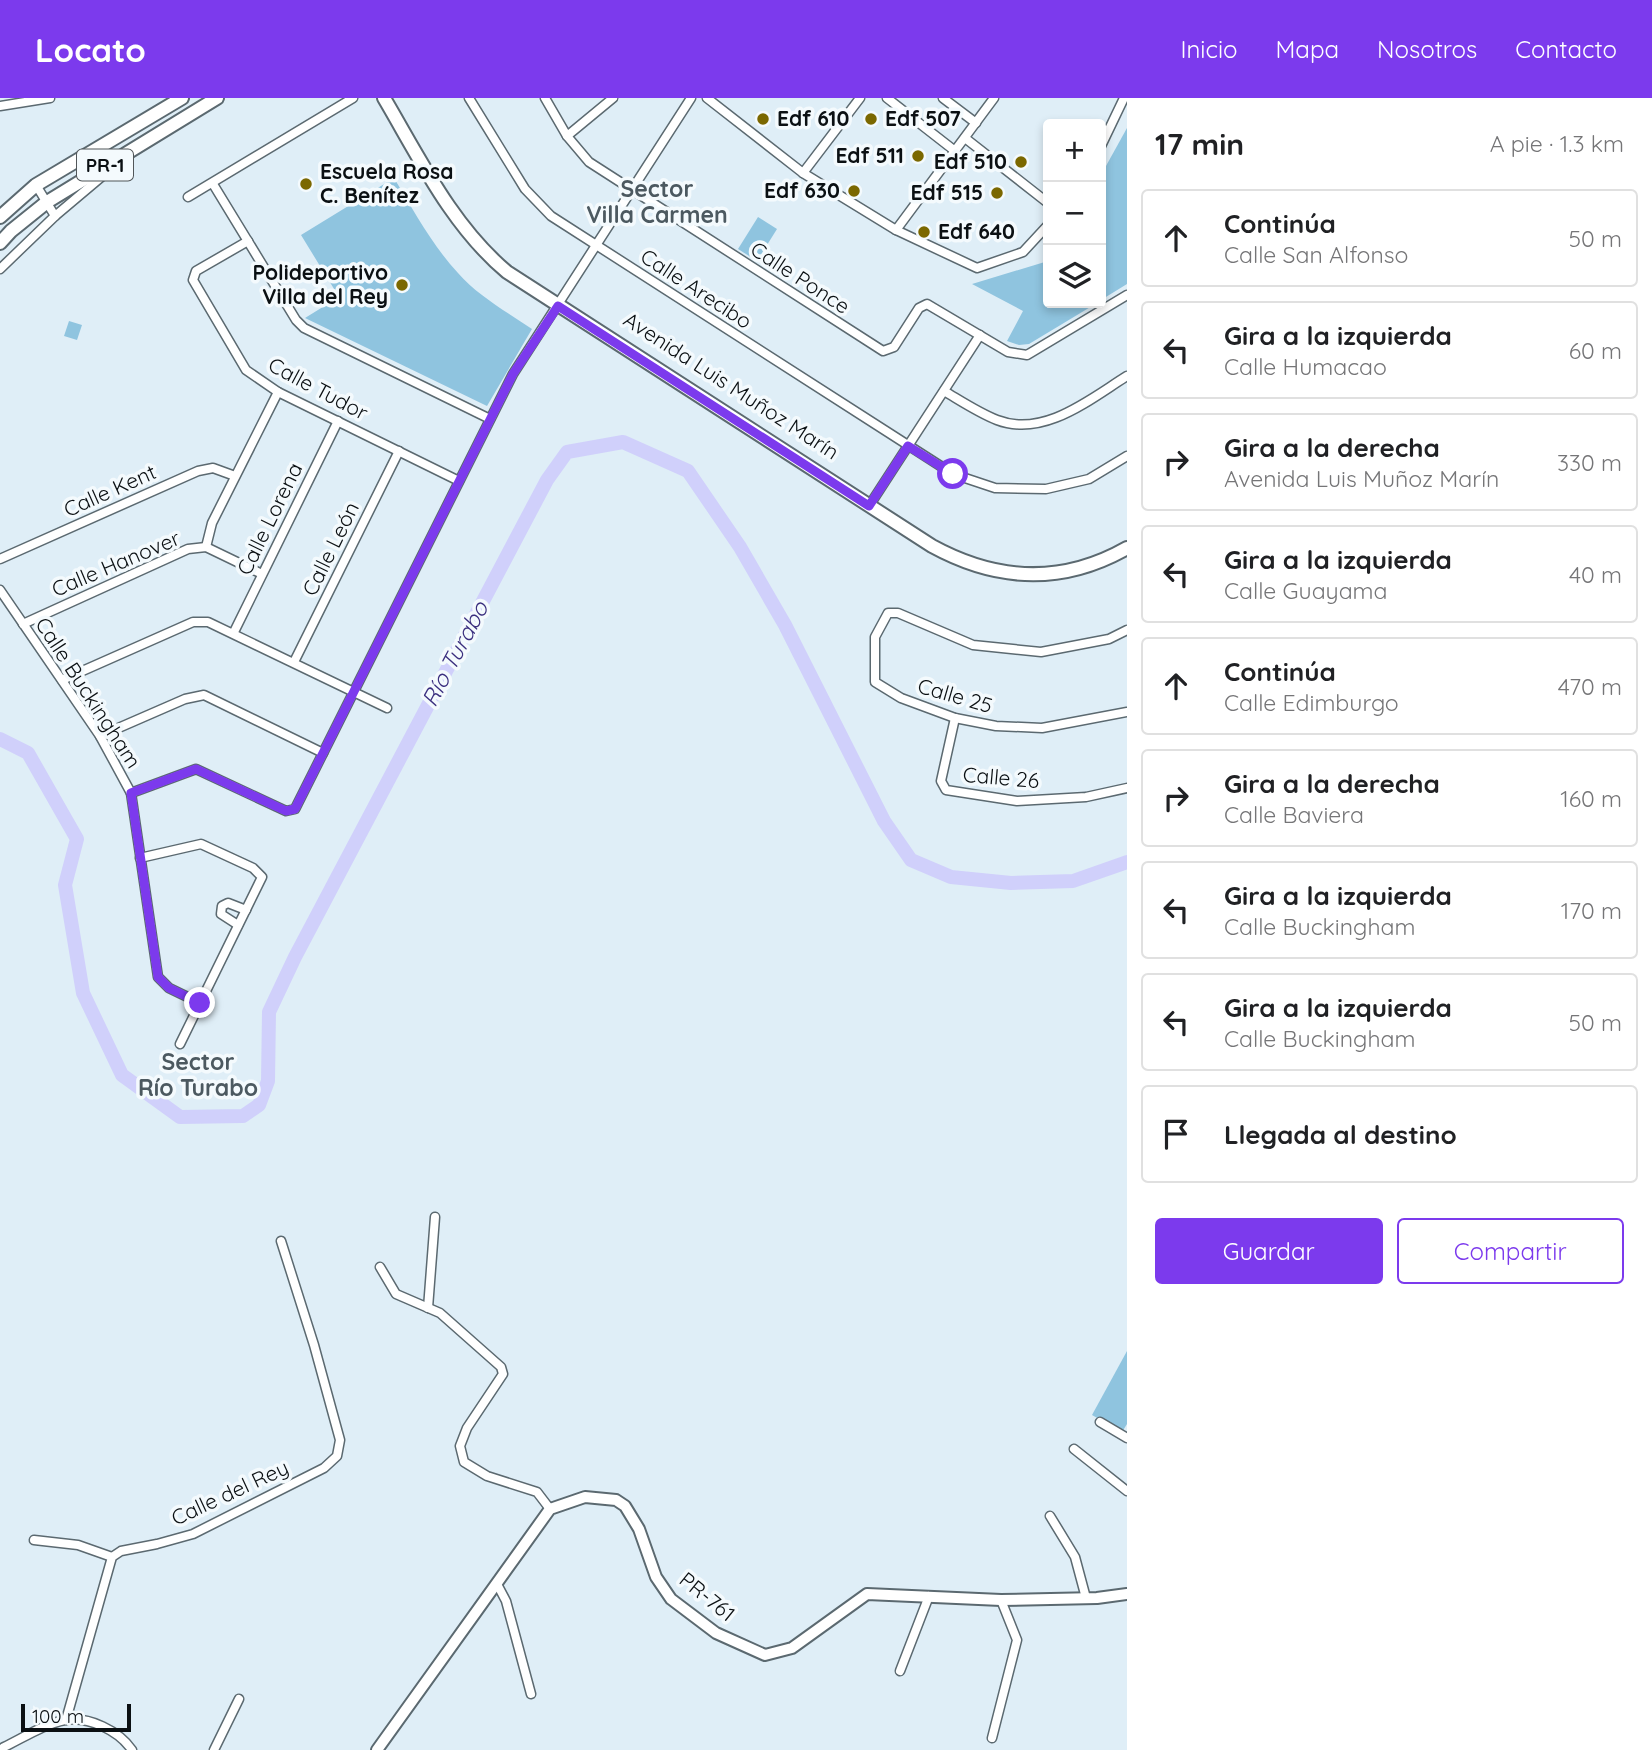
<!DOCTYPE html>
<html lang="es">
<meta charset="utf-8">
<style>
:root{--surface:#fff;--page:#f2f2f2;--text:#202124;--muted:#757577;--line:#e0e0e0;--accent:#7c3aed}
body{margin:0;font-family:Quicksand,sans-serif;background:var(--page);color:var(--text)}
.controls{position:absolute;right:21px;top:21px;display:grid;overflow:hidden;border-radius:7px;box-shadow:0 4px 10px #0003}
.controls button{width:63px;height:63px;display:grid;place-items:center;padding:0;border:0;border-bottom:2px solid var(--line);background:var(--surface);color:var(--text);font:35px sans-serif}
.scale{position:absolute;left:21px;bottom:18px;width:110px;box-sizing:border-box;padding-left:7px;border:4px solid #0b1013;border-top:0;font-size:19px;line-height:24px;white-space:nowrap;color:#0b1013;-webkit-text-stroke:5px #f4fafd;paint-order:stroke}
.stop{position:absolute;width:21px;height:21px;margin:-16px;border:5px solid #7c3aed;border-radius:50%;background:#fff}
.stop.end{background:#7c3aed;border-color:#fff;box-shadow:0 2px 7px #0008}
.list{margin:0;padding:0;list-style:none}
h2{display:flex;justify-content:space-between;align-items:center;height:91px;margin:0;padding:0 28px;font-size:30px}
h2 small{font-size:23px;font-weight:400;color:var(--muted)}
.list li{display:grid;grid-template-columns:46px 1fr auto;gap:21px;align-items:center;box-sizing:border-box;height:98px;margin:0 14px 14px;padding:0 14px;border:2px solid var(--line);border-radius:7px}
.list b{display:block;font-size:26px;white-space:nowrap}
.list p{margin:0;font-size:23px;white-space:nowrap;color:var(--muted)}
.list em{font-size:23px;font-style:normal;color:var(--muted)}
.actions{display:flex;gap:14px;padding:21px 28px}
.actions a{flex:1;padding:16px 0;border:2px solid var(--accent);border-radius:7px;text-align:center;font-size:24px;color:var(--accent)}
.actions .main{background:var(--accent);color:#fff}
.icon{flex:none;width:38px;height:38px;fill:none;stroke:currentColor;stroke-width:2;stroke-linecap:round;stroke-linejoin:round}
.map{position:relative;flex:none;width:1127px;height:1652px;overflow:hidden}
header{display:flex;align-items:center;gap:42px;box-sizing:border-box;height:98px;padding:0 35px;background:var(--accent);color:#fff}
header strong{font-size:33px}
nav{display:flex;gap:38px;margin-inline-start:auto;font-size:24px}
main{display:flex}
aside{flex:1;background:var(--surface)}
.map>svg:first-child{display:block}
.green{fill:#8fc4df}
.lines{fill:none;stroke-linecap:round;stroke-linejoin:round}
.river{stroke:#d0d0fb;stroke-width:14}
.street-casing{stroke:#5b6970;stroke-width:11}
.secondary-casing{stroke:#5b6970;stroke-width:14}
.primary-casing{stroke:#5b6970;stroke-width:16}
.street{stroke:#fff;stroke-width:8}
.secondary{stroke:#fff;stroke-width:10}
.primary{stroke:#fff;stroke-width:12}
.route{stroke:#7c3aed;stroke-width:9}
.poi-dot{fill:#7b6800;stroke:#f4fafd;stroke-width:2.5}
.labels{text-anchor:middle;stroke-width:7;stroke-linejoin:round;paint-order:stroke}
.shield{fill:#f4fafd;stroke:#515659;stroke-width:2}
.shield-label{font-size:19px;font-weight:bold;fill:#0b1013}
.poi-label{font-size:21px;font-weight:bold;fill:#0b1013;stroke:#f4fafd;text-anchor:end}
.street-label{font-size:21px;fill:#0b1013;stroke:#f4fafd}
.neighbourhood-label{font-size:23px;font-weight:bold;fill:#4c5960;stroke:#f4fafd}
.water-label{font-size:23px;font-style:italic;fill:#3b2f7f;stroke:#f4fafd}
</style>
<header>
<strong>Locato</strong>
<nav><a>Inicio</a><a>Mapa</a><a>Nosotros</a><a>Contacto</a></nav>
</header>
<main>
<div class="map">
<svg width="1127" height="1652" viewBox="0 0 1127 1652">
<rect width="100%" height="100%" fill="#dfeef7"/>
<g class="green">
<polygon points="1127,30 1127,186 1101,202 1101,77"/>
<path d="M394,80C414,113 432,147 458,175C478,198 507,214 532,231L487,308L305,220L339,199L301,137Z"/>
<polygon points="758,119 777,131 757,163 738,151"/>
<polygon points="1048,163 1048,205 1097,205 1029,246 1019,247 1007,243 1023,213 972,186"/>
<polygon points="69,223 82,227 77,242 64,238"/>
<polygon points="1127,1253 1127,1326 1122,1334 1092,1317"/>
</g>
<g class="lines">
<polyline class="river" points="0,641 28,655 77,741 65,787 83,895 122,977 180,1019 243,1018 259,1007 268,983 269,914 295,859 547,382 567,354 623,344 688,373 740,449 785,527 884,723 911,762 951,779 1011,785 1073,783 1127,764"/>
<defs>
<g id="street">
<polyline points="469,0 525,91 551,118 953,376 995,390 1046,391 1089,381 1127,358"/>
<polyline points="545,0 567,38 589,64 883,253 894,249 919,210 927,206 1008,254 1027,257 1127,197"/>
<polyline points="707,0 803,75 896,132 977,170 1023,154 1048,127"/>
<polyline points="887,0 955,53"/>
<polyline points="943,0 976,25"/>
<polyline points="0,8 50,0"/>
<polyline points="567,38 613,0"/>
<polyline points="965,40 1048,105"/>
<polyline points="1101,48 1124,0"/>
<polyline points="803,75 860,0"/>
<polyline points="213,86 296,222 304,230 490,321"/>
<polyline points="36,87 55,118"/>
<polyline points="188,99 353,0"/>
<polyline points="896,132 994,0"/>
<polyline points="248,143 196,173 193,182 246,272 278,294 459,383"/>
<polyline points="0,171 55,118 112,70"/>
<path d="M944,293C961,303 979,315 997,322C1044,340 1090,301 1127,278"/>
<polyline points="869,408 980,237"/>
<polyline points="206,449 212,425 278,294"/>
<polyline points="0,461 198,373 213,370 235,378"/>
<polyline points="0,492 100,638 131,695 158,879 169,890 200,905"/>
<polyline points="23,526 188,451 206,449 262,476"/>
<polyline points="1127,532 1109,541 1041,554 973,547 898,515 888,515 875,539 875,584 901,600 955,620 996,628 1042,630 1127,614"/>
<polyline points="234,534 338,323"/>
<polyline points="294,564 399,353"/>
<polyline points="62,582 193,524 208,524 387,610"/>
<polyline points="955,620 941,683 946,692 1017,703 1086,699 1127,690"/>
<polyline points="100,638 185,601 204,597 323,655"/>
<polyline points="131,695 196,671 286,713 295,711 513,276 691,0"/>
<polyline points="140,760 201,746 253,770 262,779 180,946"/>
<polyline points="238,827 221,816 222,808 228,805 246,812"/>
<polyline points="380,1169 396,1196 440,1215 501,1269 503,1276 467,1330 460,1348 464,1364 487,1378 537,1394 550,1411"/>
<polyline points="428,1210 435,1119"/>
<polyline points="1100,1324 1127,1340"/>
<polyline points="1074,1351 1127,1393"/>
<polyline points="1050,1418 1075,1459 1086,1500"/>
<polyline points="34,1442 78,1447 112,1459"/>
<polyline points="497,1486 506,1503 531,1596"/>
<polyline points="900,1573 929,1498"/>
<polyline points="66,1622 112,1459 121,1453 157,1446 193,1436 324,1370 337,1358 340,1342 314,1247 281,1143"/>
<polyline points="992,1640 1017,1542 1001,1502"/>
<path d="M0,1652L4,1649C23,1640 44,1626 65,1622C89,1618 119,1633 132,1652"/>
<polyline points="214,1652 239,1601"/>
</g>
<polyline id="secondary" points="377,1652 550,1411 585,1399 616,1402 625,1408 639,1431 656,1479 671,1501 716,1535 765,1557 792,1550 867,1496 1001,1502 1097,1500 1127,1496"/>
<g id="primary">
<path d="M384,0C420,61 452,128 507,174L932,448C996,483 1062,487 1127,450"/>
<polyline points="0,119 36,87 182,0"/>
<polyline points="0,145 11,133 47,104 217,0"/>
</g>
</defs>
<use href="#street" class="street-casing"/>
<use href="#secondary" class="secondary-casing"/>
<use href="#primary" class="primary-casing"/>
<use href="#street" class="street"/>
<use href="#secondary" class="secondary"/>
<use href="#primary" class="primary"/>
</g>
<g class="lines">
<polyline class="route" points="200,905 169,890 158,879 131,695 196,671 286,713 295,711 513,276 558,208 869,408 908,348 953,376"/>
</g>
<g class="poi-dot">
<circle cx="763" cy="21" r="7"/>
<circle cx="871" cy="21" r="7"/>
<circle cx="918" cy="58" r="7"/>
<circle cx="1021" cy="64" r="7"/>
<circle cx="306" cy="86" r="7"/>
<circle cx="854" cy="93" r="7"/>
<circle cx="997" cy="95" r="7"/>
<circle cx="924" cy="134" r="7"/>
<circle cx="402" cy="187" r="7"/>
</g>
<g class="labels">
<rect class="shield" x="77" y="51.5" width="56" height="31" rx="5"/>
<g class="shield-label">
<text x="105" y="74">PR-1</text>
</g>
<g class="poi-label">
<text x="777" y="28" text-anchor="start">Edf 610</text>
<text x="885" y="28" text-anchor="start">Edf 507</text>
<text x="904" y="65">Edf 511</text>
<text x="1007" y="71">Edf 510</text>
<text x="320" y="81" text-anchor="start">Escuela Rosa<tspan x="320" dy="24">C. Benítez</tspan></text>
<text x="840" y="100">Edf 630</text>
<text x="983" y="102">Edf 515</text>
<text x="938" y="141" text-anchor="start">Edf 640</text>
<text x="388" y="182">Polideportivo<tspan x="388" dy="24">Villa del Rey</tspan></text>
</g>
<g class="street-label">
<text transform="translate(800 180) rotate(33)" y="7">Calle Ponce</text>
<text transform="translate(696 191) rotate(33)" y="7">Calle Arecibo</text>
<text transform="translate(731 288) rotate(33)" y="7">Avenida Luis Muñoz Marín</text>
<text transform="translate(318 291) rotate(28)" y="7">Calle Tudor</text>
<text transform="translate(110 393) rotate(-24)" y="7">Calle Kent</text>
<text transform="translate(270 421) rotate(-64)" y="7">Calle Lorena</text>
<text transform="translate(331 451) rotate(-64)" y="7">Calle León</text>
<text transform="translate(116 466) rotate(-23)" y="7">Calle Hanover</text>
<text transform="translate(88 595) rotate(57)" y="7">Calle Buckingham</text>
<text transform="translate(955 598) rotate(16)" y="7">Calle 25</text>
<text transform="translate(1001 680) rotate(5)" y="7">Calle 26</text>
<text transform="translate(230 1395) rotate(-25)" y="7">Calle del Rey</text>
<text transform="translate(707 1499) rotate(39)" y="7">PR-761</text>
</g>
<g class="neighbourhood-label">
<text x="657" y="99">Sector<tspan x="657" dy="26">Villa Carmen</tspan></text>
<text x="198" y="972">Sector<tspan x="198" dy="26">Río Turabo</tspan></text>
</g>
<g class="water-label">
<text transform="translate(455 556) rotate(-62)" y="8">Río Turabo</text>
</g>
</g>
</svg>
<div class="controls">
<button>+</button>
<button>−</button>
<button><svg class="icon" aria-label="layers" viewBox="0 0 24 24"><path d="M12 4l9 5-9 5-9-5zM3 14l9 5 9-5"/></svg></button>
</div>
<div class="scale">100 m</div>
<div class="stop" style="left:953px;top:376px"></div>
<div class="stop end" style="left:200px;top:905px"></div>
</div>
<aside>
<h2>17 min<small>A pie · 1.3 km</small></h2>
<ul class="list">
<li><svg class="icon" aria-label="ahead" viewBox="0 0 24 24"><path d="M12 20V5M6 11l6-6 6 6"/></svg><div><b>Continúa</b><p>Calle San Alfonso</p></div><em>50 m</em></li>
<li><svg class="icon" aria-label="left" viewBox="0 0 24 24"><path d="M17 20v-9H6M10 6l-5 5 5 5"/></svg><div><b>Gira a la izquierda</b><p>Calle Humacao</p></div><em>60 m</em></li>
<li><svg class="icon" aria-label="right" viewBox="0 0 24 24"><path d="M7 20v-9h11M14 6l5 5-5 5"/></svg><div><b>Gira a la derecha</b><p>Avenida Luis Muñoz Marín</p></div><em>330 m</em></li>
<li><svg class="icon" aria-label="left" viewBox="0 0 24 24"><path d="M17 20v-9H6M10 6l-5 5 5 5"/></svg><div><b>Gira a la izquierda</b><p>Calle Guayama</p></div><em>40 m</em></li>
<li><svg class="icon" aria-label="ahead" viewBox="0 0 24 24"><path d="M12 20V5M6 11l6-6 6 6"/></svg><div><b>Continúa</b><p>Calle Edimburgo</p></div><em>470 m</em></li>
<li><svg class="icon" aria-label="right" viewBox="0 0 24 24"><path d="M7 20v-9h11M14 6l5 5-5 5"/></svg><div><b>Gira a la derecha</b><p>Calle Baviera</p></div><em>160 m</em></li>
<li><svg class="icon" aria-label="left" viewBox="0 0 24 24"><path d="M17 20v-9H6M10 6l-5 5 5 5"/></svg><div><b>Gira a la izquierda</b><p>Calle Buckingham</p></div><em>170 m</em></li>
<li><svg class="icon" aria-label="left" viewBox="0 0 24 24"><path d="M17 20v-9H6M10 6l-5 5 5 5"/></svg><div><b>Gira a la izquierda</b><p>Calle Buckingham</p></div><em>50 m</em></li>
<li><svg class="icon" aria-label="arrive" viewBox="0 0 24 24"><path d="M6 21V4h12l-3 4 3 4H6"/></svg><div><b>Llegada al destino</b></div></li>
</ul>
<div class="actions"><a class="main">Guardar</a><a>Compartir</a></div>
</aside>
</main>
